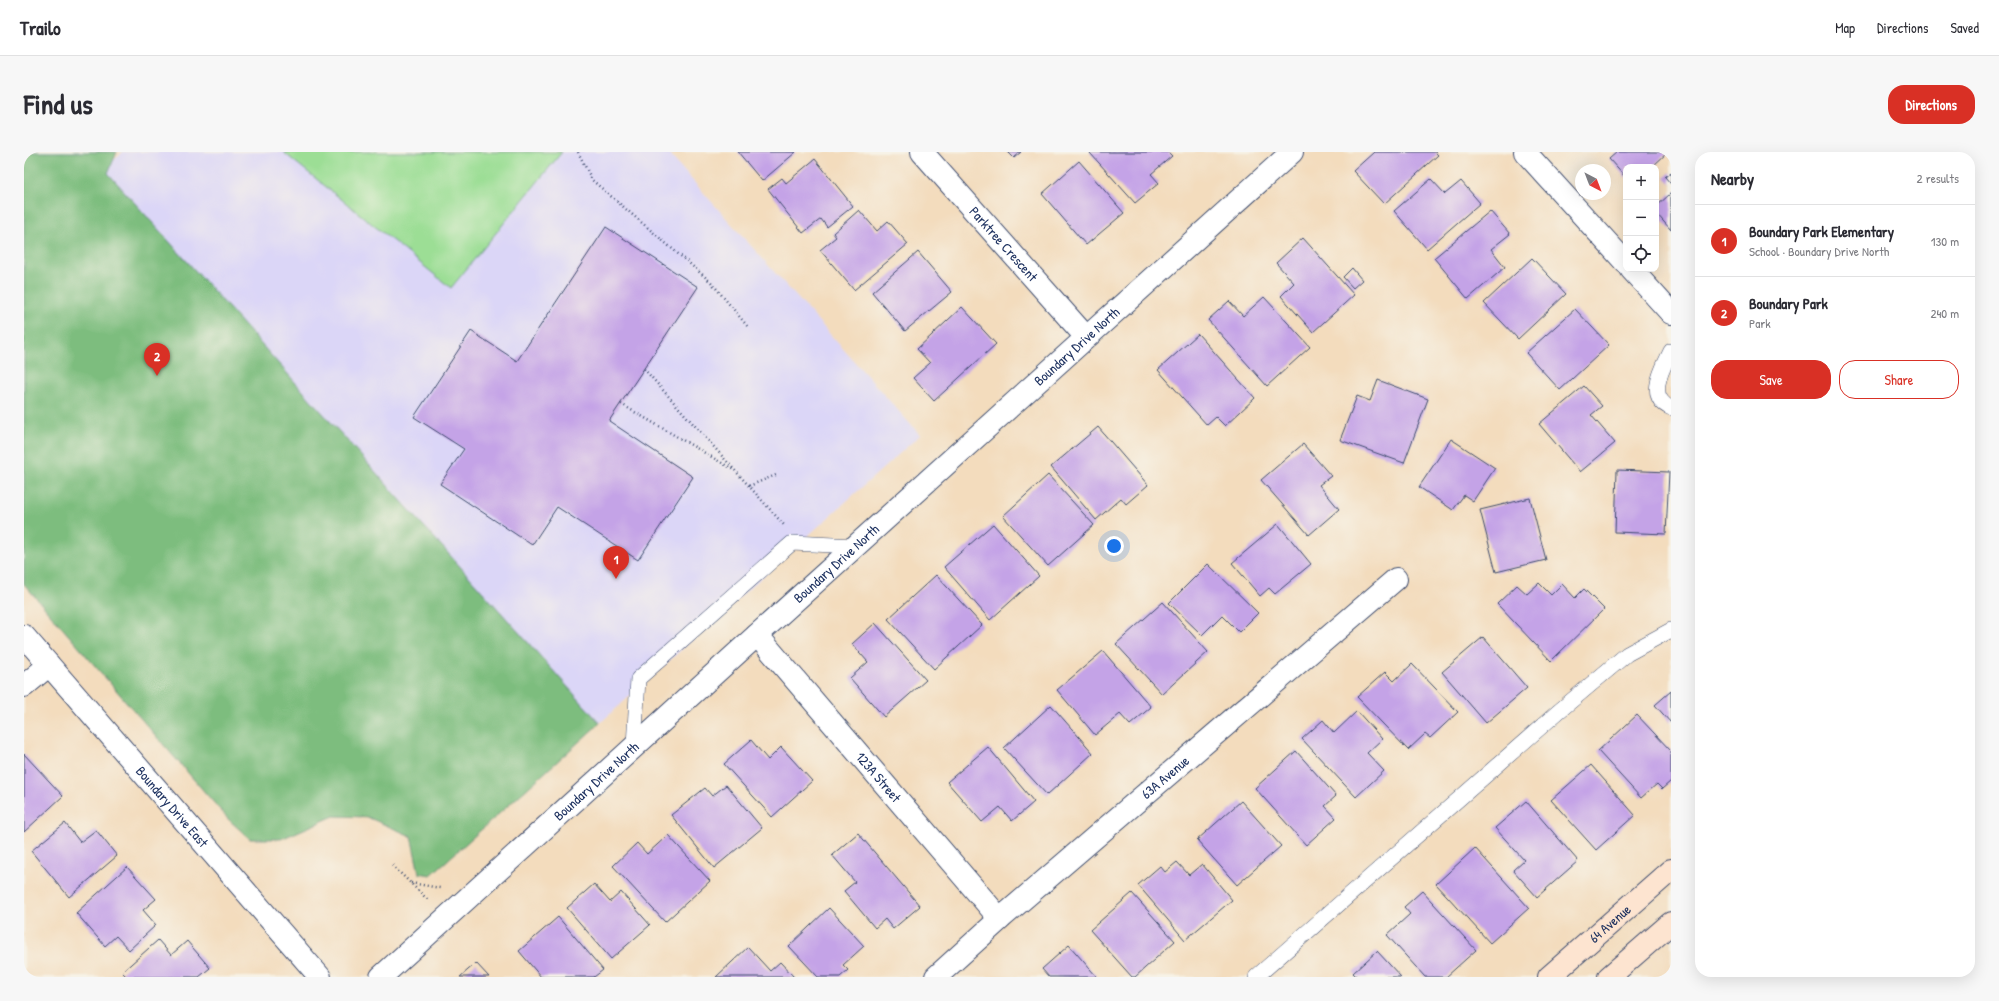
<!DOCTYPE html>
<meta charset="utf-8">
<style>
:root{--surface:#fff;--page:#f7f7f7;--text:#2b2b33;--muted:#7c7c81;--line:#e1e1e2;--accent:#d93025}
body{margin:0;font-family:"Patrick Hand",sans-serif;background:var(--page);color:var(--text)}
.controls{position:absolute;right:12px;top:12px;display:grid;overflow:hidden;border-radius:8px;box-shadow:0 4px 16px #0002}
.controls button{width:36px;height:36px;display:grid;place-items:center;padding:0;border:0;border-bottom:1px solid var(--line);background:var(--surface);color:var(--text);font:20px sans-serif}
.compass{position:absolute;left:1551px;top:12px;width:36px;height:36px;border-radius:50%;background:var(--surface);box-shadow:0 4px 16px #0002;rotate:138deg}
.you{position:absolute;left:1090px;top:394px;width:14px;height:14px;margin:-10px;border:3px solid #fff;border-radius:50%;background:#1a73e8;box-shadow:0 0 0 6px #1a73e833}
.badge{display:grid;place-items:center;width:26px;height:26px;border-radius:50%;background:var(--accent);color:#fff;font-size:13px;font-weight:700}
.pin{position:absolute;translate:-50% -33px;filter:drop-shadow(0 1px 2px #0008)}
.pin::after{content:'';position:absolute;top:21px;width:14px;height:12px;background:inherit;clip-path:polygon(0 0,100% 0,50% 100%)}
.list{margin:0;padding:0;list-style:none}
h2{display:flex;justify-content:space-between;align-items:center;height:52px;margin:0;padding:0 16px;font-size:17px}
h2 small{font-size:13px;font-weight:400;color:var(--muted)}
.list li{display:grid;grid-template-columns:26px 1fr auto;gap:12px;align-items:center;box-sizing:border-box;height:72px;padding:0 16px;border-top:1px solid var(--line)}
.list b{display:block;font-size:15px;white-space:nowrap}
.list p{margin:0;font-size:13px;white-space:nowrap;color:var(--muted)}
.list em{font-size:13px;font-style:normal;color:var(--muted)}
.actions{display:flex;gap:8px;padding:12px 16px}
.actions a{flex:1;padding:9px 0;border:1px solid var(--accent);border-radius:16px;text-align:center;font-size:14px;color:var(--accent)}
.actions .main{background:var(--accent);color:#fff}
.icon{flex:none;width:22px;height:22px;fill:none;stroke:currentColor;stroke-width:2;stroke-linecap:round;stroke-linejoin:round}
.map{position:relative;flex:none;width:1647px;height:825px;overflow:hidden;border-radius:16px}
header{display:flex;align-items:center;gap:24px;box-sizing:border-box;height:56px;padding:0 20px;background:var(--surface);border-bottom:1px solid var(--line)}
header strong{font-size:19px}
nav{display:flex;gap:22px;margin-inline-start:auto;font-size:14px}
.intro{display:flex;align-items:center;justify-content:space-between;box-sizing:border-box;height:96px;padding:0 24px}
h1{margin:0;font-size:28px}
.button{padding:10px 18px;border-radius:16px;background:var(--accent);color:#fff;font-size:14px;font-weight:700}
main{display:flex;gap:24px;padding:0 24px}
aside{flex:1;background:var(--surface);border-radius:16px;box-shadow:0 4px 16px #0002}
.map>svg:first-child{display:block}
.built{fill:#dbd6f7}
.green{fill:#9cde95;stroke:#5c867a}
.forest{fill:#7dbd7e;stroke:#4c766e}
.building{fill:#c4a3e7}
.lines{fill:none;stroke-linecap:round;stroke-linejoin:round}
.service-casing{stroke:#3b496c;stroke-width:16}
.minor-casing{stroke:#3b496c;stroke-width:24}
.tertiary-casing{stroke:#3b496c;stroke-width:24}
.secondary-casing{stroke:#3b496c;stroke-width:24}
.path{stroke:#3b496c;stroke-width:2.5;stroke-dasharray:1 3;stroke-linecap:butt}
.service{stroke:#fff;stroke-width:15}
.minor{stroke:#fff;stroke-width:22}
.tertiary{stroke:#fff;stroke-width:22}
.secondary{stroke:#fde4d0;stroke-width:22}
.labels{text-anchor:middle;stroke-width:3;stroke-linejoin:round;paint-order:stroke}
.street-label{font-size:14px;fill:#1b2f5e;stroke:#f7f3e8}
</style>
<header>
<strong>Trailo</strong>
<nav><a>Map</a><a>Directions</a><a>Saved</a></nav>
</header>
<div class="intro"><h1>Find us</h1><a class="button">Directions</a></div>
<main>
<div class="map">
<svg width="1647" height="825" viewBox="0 0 1647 825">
<rect width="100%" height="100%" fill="#f7f3e8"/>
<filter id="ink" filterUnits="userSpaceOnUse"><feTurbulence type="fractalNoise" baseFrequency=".025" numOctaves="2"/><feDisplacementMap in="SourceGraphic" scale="8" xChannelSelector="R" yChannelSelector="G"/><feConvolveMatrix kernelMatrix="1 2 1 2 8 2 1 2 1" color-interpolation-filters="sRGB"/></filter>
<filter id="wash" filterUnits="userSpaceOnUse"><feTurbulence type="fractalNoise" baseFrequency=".012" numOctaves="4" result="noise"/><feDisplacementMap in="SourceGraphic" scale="16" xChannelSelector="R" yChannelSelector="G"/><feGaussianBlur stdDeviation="0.9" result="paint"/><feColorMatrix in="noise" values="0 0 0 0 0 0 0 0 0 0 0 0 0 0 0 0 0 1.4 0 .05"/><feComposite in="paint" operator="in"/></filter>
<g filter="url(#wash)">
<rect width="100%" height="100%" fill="#f3dcbd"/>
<polygon class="built" points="99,0 643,0 896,283 576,571 80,17"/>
<polygon class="green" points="259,0 538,0 427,136"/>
<polygon class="forest" points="0,0 93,0 84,21 576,571 407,723 395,721 387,684 343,665 310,664 257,687 226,687 204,667 0,432"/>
<g id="blocks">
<g class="building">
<polygon points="714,0 772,0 738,29"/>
<polygon points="984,0 997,0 990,6"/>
<polygon points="1067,0 1144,0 1148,4 1127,22 1135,31 1111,51 1066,1"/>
<polygon points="1350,0 1411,0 1414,3 1360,52 1329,19"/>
<polygon points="1593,0 1644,0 1628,15 1602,15 1602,26 1585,7"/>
<polygon points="791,7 829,54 803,75 797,67 779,81 744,37 758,26 762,31"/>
<polygon points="1055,9 1100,61 1062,93 1018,42"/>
<polygon points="1647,20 1647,32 1641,25"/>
<polygon points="1407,27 1421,42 1437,29 1456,51 1403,97 1370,59"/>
<polygon points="1647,41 1647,78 1632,61 1632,55"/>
<polygon points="835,58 853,79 864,69 884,92 830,138 796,98 812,85 809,81"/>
<polygon points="1466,59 1486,82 1467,97 1481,115 1444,147 1410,106"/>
<polygon points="582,75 674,135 585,269 669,325 614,408 533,355 508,393 416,332 440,297 390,265 447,179 493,209"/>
<polygon points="1279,86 1330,143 1289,180 1257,144 1270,131 1252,111"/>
<polygon points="894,100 928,140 881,179 848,140"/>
<polygon points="1508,106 1542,142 1494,187 1460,151"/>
<polygon points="1328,116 1338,128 1329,136 1319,125"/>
<polygon points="1240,145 1286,195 1243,234 1184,168 1205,149 1219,164"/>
<polygon points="938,155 972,192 910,249 889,226 906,211 893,197"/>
<polygon points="1551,157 1585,193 1536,238 1502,201"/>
<polygon points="1174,182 1231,246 1201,274 1192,265 1183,273 1134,218"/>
<polygon points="1354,228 1404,247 1380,311 1316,288 1333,244 1346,249"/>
<polygon points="1560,234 1578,254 1567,263 1591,291 1556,320 1515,272"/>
<polygon points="1074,275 1124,333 1102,352 1097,346 1072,368 1027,315"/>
<polygon points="1427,287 1471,316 1449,349 1440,343 1429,358 1395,335"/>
<polygon points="1279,292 1307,324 1295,333 1315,357 1285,383 1237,328"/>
<polygon points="1593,318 1645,320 1642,382 1591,380"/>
<polygon points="1024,323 1070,373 1024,414 979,364"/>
<polygon points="1506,346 1522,408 1472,420 1456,358"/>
<polygon points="969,372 1015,424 966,468 920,415"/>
<polygon points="1254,372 1287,412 1251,442 1245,436 1236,444 1208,411"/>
<polygon points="1184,412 1234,461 1215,480 1198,463 1178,483 1145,451"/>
<polygon points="912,423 958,473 910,517 864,467"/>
<polygon points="1515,431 1527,443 1538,432 1551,446 1560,437 1580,457 1527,509 1473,452 1493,433 1503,442"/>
<polygon points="1139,450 1184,500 1138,542 1092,492"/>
<polygon points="851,471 902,528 860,565 826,526 844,510 828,492"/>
<polygon points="1459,485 1503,536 1462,571 1418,520"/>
<polygon points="1079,499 1127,555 1106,573 1096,562 1071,583 1033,538"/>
<polygon points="1388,512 1434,560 1406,586 1401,582 1384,598 1333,545 1361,520 1370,529"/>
<polygon points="1647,539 1647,571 1631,553"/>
<polygon points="1027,553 1069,601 1023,643 980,596"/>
<polygon points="1333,559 1358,587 1343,601 1360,619 1332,645 1278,587 1299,568 1310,581"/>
<polygon points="1613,563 1647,599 1647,629 1638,637 1633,632 1617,646 1574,599"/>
<polygon points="727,588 744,608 757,595 788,629 748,665 700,612"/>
<polygon points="964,595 1010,650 988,669 976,655 958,670 923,630"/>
<polygon points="1272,599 1312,644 1301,654 1312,666 1282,693 1231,636"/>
<polygon points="0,602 39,644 0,680"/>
<polygon points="1567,613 1611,663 1572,698 1527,648"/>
<polygon points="702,633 738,676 690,716 647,663 681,636 688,644"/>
<polygon points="1217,649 1257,694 1213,733 1173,688"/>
<polygon points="1502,649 1554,709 1513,745 1489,718 1500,708 1471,676"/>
<polygon points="41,671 56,690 72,678 93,704 45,745 7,699"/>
<polygon points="834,681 896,754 869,777 861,767 851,776 820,739 831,730 808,703"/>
<polygon points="644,683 686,729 641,770 589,714 613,691 623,702"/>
<polygon points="1451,696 1505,756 1466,791 1412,732"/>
<polygon points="1153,710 1165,723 1178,712 1208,748 1161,788 1114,733 1136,714 1141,720"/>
<polygon points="103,715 132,747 119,758 132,773 105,798 92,784 81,794 52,761"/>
<polygon points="570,732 586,750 597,740 626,773 587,807 543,756"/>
<polygon points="1398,739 1452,798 1422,825 1401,825 1363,783 1386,762 1380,755"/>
<polygon points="1108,741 1151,789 1111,825 1108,825 1066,778"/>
<polygon points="805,756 840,794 819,813 824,818 816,825 794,825 765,794"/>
<polygon points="534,765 579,818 570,825 517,825 495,799"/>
<polygon points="134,788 147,803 163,789 186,816 175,825 103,825 98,820"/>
<polygon points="1045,793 1073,825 1025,825 1018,817"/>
<polygon points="724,795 746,819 756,810 770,825 692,825"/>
<polygon points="1353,799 1377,825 1333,825 1329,821"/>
<polygon points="452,811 465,825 436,825"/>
</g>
</g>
</g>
<g filter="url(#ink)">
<use href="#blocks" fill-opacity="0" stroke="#3b496c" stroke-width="1"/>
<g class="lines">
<defs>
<g id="service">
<path d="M1647,199C1639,216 1621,245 1647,256"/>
<polyline points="610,594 614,527 768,391 831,394"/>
<polyline points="1232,825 1534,560 1603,502 1647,478"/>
</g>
<g id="minor">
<path id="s1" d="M898,0L1062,185"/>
<polyline points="1501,0 1602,111"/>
<polyline points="1607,117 1647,161"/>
<path id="s2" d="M733,483L976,767"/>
<polyline points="0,534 25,513"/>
<path id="s3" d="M357,825L733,483L1268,0"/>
<path id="s4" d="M912,825L976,767L1372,427"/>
</g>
<g id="tertiary">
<path id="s5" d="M0,484L296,825"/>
</g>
<g id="secondary">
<path id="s6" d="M1525,825L1647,718"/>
<polyline points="1585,825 1647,771"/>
</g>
</defs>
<use href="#service" class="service-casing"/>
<use href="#minor" class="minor-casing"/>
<use href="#tertiary" class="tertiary-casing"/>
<use href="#secondary" class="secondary-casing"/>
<g class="path">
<polyline points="554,0 568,28 687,130 724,175"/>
<polyline points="620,217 760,373"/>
<polyline points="597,252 710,318"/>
<polyline points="725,334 752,323"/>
<polyline points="368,713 404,748"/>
<polyline points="387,731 416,736"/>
</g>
<use href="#service" class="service"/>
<use href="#minor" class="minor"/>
<use href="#tertiary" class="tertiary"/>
<use href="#secondary" class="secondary"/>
</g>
</g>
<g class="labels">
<g class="street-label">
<text dy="5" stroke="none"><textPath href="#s1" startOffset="123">Parktree Crescent</textPath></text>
<text dy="5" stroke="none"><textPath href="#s3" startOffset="939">Boundary Drive North</textPath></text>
<text dy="5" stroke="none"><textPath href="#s3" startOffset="615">Boundary Drive North</textPath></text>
<text dy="5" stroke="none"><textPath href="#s2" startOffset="187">123A Street</textPath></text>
<text dy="5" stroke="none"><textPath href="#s4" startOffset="304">63A Avenue</textPath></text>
<text dy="5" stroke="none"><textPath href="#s3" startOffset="291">Boundary Drive North</textPath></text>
<text dy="5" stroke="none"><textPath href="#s5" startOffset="226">Boundary Drive East</textPath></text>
<text dy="5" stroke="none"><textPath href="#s6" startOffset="81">64 Avenue</textPath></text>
</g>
</g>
</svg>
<div class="controls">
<button>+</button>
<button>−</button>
<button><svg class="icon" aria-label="locate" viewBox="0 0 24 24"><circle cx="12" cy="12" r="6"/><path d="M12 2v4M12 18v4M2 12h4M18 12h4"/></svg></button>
</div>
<svg class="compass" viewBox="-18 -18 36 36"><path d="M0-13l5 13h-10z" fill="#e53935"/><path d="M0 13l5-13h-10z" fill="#7c7c81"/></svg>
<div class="you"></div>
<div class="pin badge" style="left:592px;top:427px">1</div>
<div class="pin badge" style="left:133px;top:224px">2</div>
</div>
<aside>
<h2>Nearby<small>2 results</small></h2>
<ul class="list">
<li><span class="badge">1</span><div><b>Boundary Park Elementary</b><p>School · Boundary Drive North</p></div><em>130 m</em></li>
<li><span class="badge">2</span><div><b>Boundary Park</b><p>Park</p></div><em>240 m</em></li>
</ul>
<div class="actions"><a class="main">Save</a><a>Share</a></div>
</aside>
</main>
